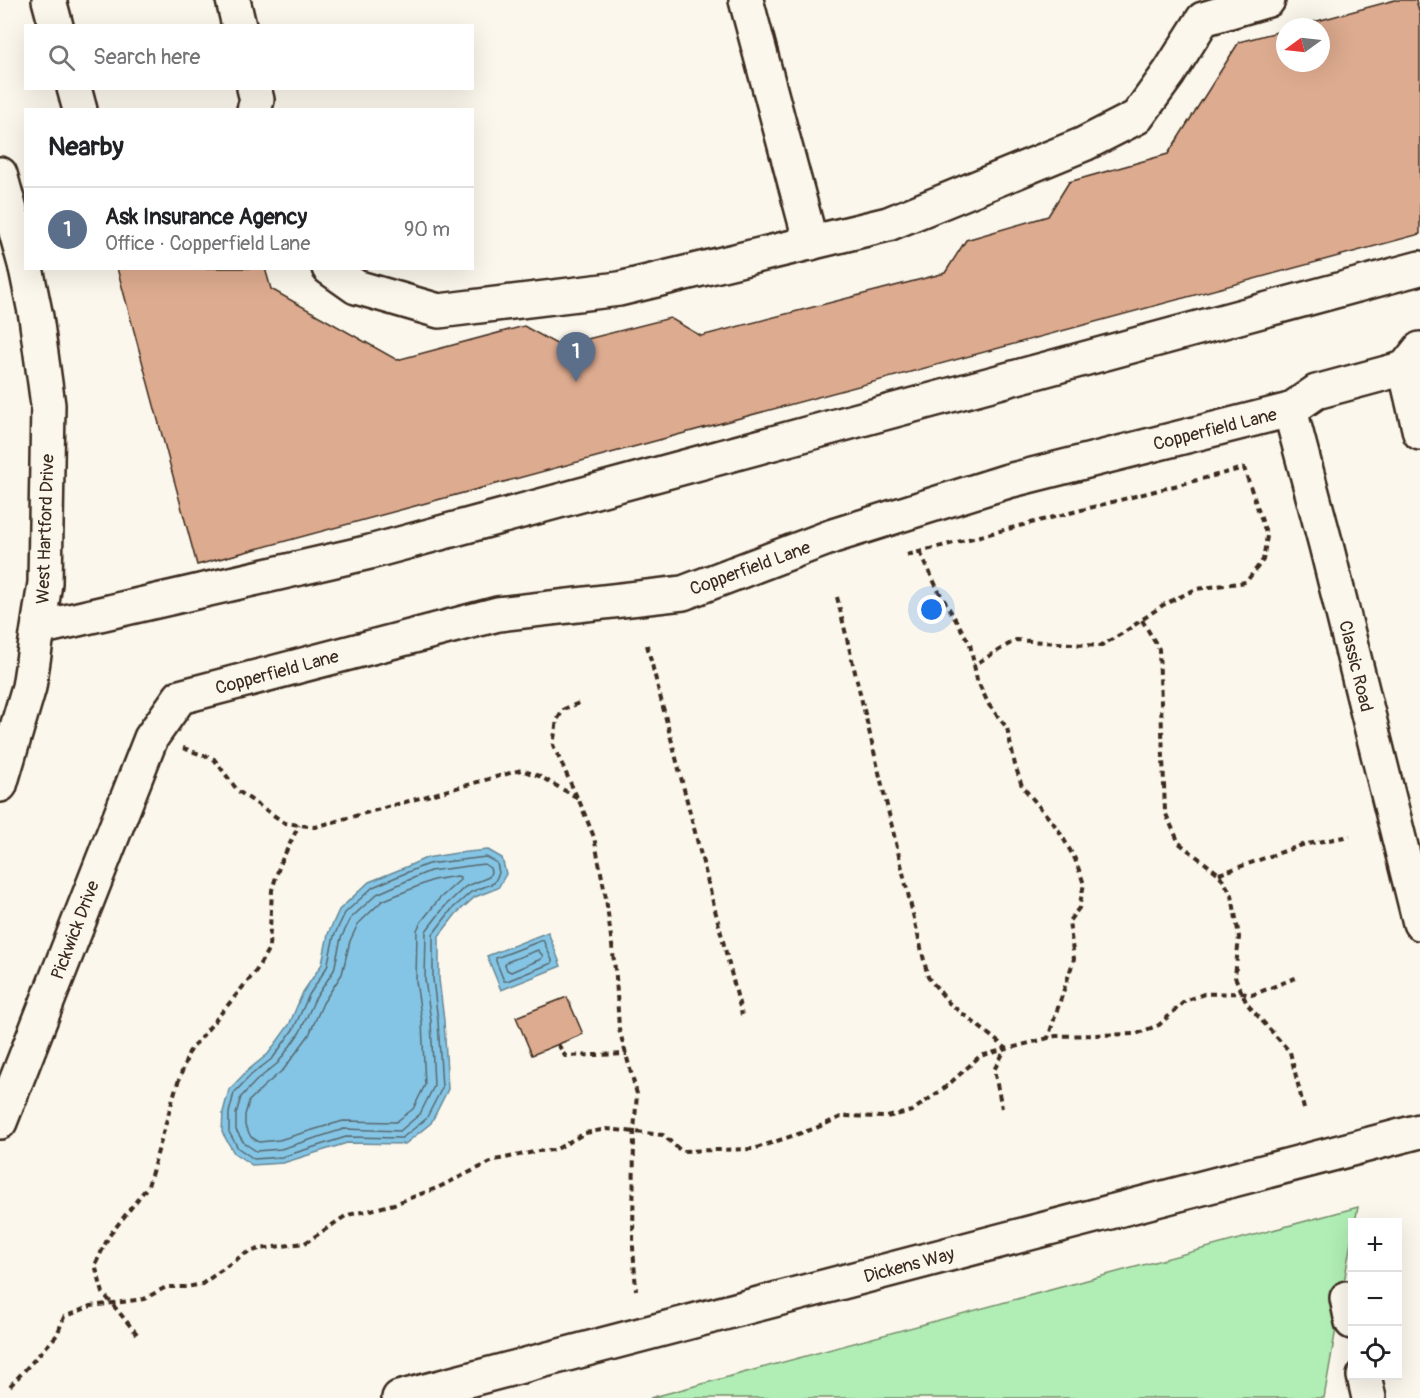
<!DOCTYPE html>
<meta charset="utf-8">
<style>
:root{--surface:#fff;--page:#f2f2f2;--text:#202124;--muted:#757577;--line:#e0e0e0;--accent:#db2777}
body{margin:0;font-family:Pangolin,sans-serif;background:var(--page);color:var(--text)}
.controls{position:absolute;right:18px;bottom:18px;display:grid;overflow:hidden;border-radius:0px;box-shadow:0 6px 24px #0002}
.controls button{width:54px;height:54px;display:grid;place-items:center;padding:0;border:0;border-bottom:2px solid var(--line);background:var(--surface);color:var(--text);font:30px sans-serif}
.compass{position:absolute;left:1276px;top:18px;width:54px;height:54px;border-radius:50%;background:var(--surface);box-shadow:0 6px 24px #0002;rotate:255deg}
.you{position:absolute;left:932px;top:610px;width:21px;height:21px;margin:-15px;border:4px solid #fff;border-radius:50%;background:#1a73e8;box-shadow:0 0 0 9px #1a73e833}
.badge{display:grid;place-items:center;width:39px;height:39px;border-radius:50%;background:var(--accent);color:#fff;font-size:20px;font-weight:700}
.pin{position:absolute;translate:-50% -50px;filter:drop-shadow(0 2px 3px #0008)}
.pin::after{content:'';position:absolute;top:32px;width:21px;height:18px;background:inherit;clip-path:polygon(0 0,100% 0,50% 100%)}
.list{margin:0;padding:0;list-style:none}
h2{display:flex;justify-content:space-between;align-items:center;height:78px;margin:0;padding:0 24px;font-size:26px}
h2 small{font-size:20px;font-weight:400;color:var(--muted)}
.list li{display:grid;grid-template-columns:39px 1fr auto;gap:18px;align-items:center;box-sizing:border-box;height:84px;padding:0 24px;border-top:2px solid var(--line)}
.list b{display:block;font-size:22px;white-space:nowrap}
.list p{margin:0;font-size:20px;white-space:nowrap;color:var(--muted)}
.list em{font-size:20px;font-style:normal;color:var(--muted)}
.icon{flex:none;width:33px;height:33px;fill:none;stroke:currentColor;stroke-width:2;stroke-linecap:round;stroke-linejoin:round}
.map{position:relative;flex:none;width:1420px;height:1398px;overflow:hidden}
.search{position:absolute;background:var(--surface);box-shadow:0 6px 24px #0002;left:24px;top:24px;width:450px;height:66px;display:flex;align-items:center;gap:15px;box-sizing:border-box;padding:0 21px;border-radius:0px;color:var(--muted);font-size:22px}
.panel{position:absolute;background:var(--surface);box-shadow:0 6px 24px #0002;left:24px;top:108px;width:450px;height:162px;border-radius:0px}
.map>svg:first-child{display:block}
.green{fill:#b0eeb5;stroke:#768c6a;stroke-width:1.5}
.water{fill:#84c5e5;stroke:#678795;stroke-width:1.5}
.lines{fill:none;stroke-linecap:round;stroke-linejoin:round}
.shore{stroke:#58686e;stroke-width:1.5}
.building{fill:#ddab8f;stroke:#3b2a1e;stroke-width:1.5}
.minor-casing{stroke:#3b2a1e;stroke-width:38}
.path{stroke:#3b2a1e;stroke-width:4;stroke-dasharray:6 4.5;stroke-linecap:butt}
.minor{stroke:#fbf7ec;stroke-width:33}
.labels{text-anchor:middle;stroke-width:6;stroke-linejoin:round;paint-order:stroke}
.street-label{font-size:18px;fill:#3b2a1e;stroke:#fbf7ec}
</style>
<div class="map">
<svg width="1420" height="1398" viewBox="0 0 1420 1398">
<rect width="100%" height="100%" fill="#fbf7ec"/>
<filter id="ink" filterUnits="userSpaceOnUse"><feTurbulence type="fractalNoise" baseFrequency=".0167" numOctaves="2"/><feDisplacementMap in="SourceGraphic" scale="12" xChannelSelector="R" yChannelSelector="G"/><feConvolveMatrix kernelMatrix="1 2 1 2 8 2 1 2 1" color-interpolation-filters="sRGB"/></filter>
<g filter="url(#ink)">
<polygon class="green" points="1358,1207 1355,1222 1352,1222 1352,1236 1324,1398 650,1398"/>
<g class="water">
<polygon points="488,850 502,858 506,874 498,888 475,897 456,914 439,936 439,979 444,1021 448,1089 431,1123 405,1144 347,1143 283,1163 252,1165 234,1153 222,1132 223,1112 229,1090 247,1071 268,1054 289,1025 303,992 322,964 328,934 339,910 369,882 406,867 426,858 457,853"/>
<polygon points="548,932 561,966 501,990 487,956"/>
</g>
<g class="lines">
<g class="shore">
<polygon points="486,857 497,863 499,873 494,883 471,892 452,909 433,934 433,979 438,1021 442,1088 426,1119 402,1138 346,1137 282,1157 254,1159 238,1148 229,1132 229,1113 234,1093 251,1075 273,1058 294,1028 309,995 327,967 334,936 345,913 373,887 408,872 428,864"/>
<polygon points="484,864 490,868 491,872 489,877 465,887 446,905 426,931 425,980 431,1021 434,1086 420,1114 400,1131 344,1129 281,1149 256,1151 244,1143 236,1130 236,1114 241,1097 256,1081 278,1063 300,1032 315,999 334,970 341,938 351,918 377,894 411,879 430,871"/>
<polygon points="457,876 460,877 460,880 439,899 421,922 417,930 416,981 422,1022 425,1085 413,1109 396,1122 343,1121 279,1140 259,1142 251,1137 245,1126 245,1115 249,1101 262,1088 284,1069 309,1035 323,1003 342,974 350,941 358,924 382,901 433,880"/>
<polygon points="543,940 552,960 552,963 507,981 504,981 496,961 496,958"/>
<polygon points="538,950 543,956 541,959 511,972 507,970 505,965 507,962"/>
</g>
</g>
<g class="building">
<polygon points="1395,0 1416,0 1420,14 1420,234 197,565 117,268 265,268 271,289 397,360 524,326 560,346 670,318 701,336 945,273 966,240 1048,216 1069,182 1168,154 1239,42 1285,30 1285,63 1321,63 1321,27 1295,27"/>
<polygon points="567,997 583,1034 532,1055 516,1017"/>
</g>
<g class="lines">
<defs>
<g id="minor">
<polyline points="49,0 56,26"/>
<polyline points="233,0 239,26"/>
<polyline points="746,0 811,243"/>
<polyline points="74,88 80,110"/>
<polyline points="254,88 257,100 254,110"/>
<polyline points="0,174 26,268"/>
<polyline points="329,268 356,287 439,311 619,289 888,224 1084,144 1137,117 1169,73 1203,19 1268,0"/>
<polyline points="1405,368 1420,433"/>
<polyline points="1290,410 1326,545 1420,923"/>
<polyline points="39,628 370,552 1420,268"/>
<polyline points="0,785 29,687 45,583 48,405 36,317 26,268"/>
<polyline points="0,1122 151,738 180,697 498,614 683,593 833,536 1008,481 1290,410 1316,392 1405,368 1420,349"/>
<polyline points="1347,1298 1352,1322"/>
<polyline points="1364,1376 1369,1398"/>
<polyline points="399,1398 1420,1131"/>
</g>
</defs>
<use href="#minor" class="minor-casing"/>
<g class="path">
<polyline points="920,552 938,590 970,644 977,680 989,705 1007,728 1015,765 1022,786 1058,829 1075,859 1084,884 1079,908 1069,921 1074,959 1048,1038"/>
<polyline points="907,555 1244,468 1267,536 1263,560 1246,582 1196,589 1163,605 1123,633 1100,646 1016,640 974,665"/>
<polyline points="837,597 928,977 949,1003 1006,1048 994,1070 1002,1108"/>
<polyline points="1142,620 1159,649 1165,812 1179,843 1219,874 1232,895 1239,937 1235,977 1247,1004 1290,1052 1305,1113"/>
<polyline points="647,645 742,1015"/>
<polyline points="183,748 214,759 238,791 285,823 315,827 521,770 539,776 578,798 594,837 606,898 616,977 619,1029 637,1094 634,1131 633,1247 636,1290"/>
<polyline points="577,797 553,745 557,720 564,709 582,702"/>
<polyline points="1219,874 1302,845 1350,836"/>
<polyline points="558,1044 565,1056 627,1054"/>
<polyline points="137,1334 103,1293 95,1265 109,1236 148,1186 175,1091 189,1052 256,971 269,948 272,890 280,864 299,825"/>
<polyline points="10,1386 57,1335 64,1317 91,1306 144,1299 166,1287 187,1287 202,1284 244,1254 259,1249 305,1243 347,1215 367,1211 394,1204 437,1188 495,1160 539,1151 555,1150 585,1133 607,1129 663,1135 681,1151 753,1149 816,1128 843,1116 887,1117 912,1111 947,1086 980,1056 1056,1036 1136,1034 1159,1025 1185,1001 1204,994 1242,993 1252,995 1298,977"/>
</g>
<use href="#minor" class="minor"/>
</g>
</g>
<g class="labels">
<g class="street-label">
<text transform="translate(1215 429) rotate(-14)" y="6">Copperfield Lane</text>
<text transform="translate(45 529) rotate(-88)" y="6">West Hartford Drive</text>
<text transform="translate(750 568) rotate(-20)" y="6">Copperfield Lane</text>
<text transform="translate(1356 666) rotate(76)" y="6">Classic Road</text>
<text transform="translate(277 672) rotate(-15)" y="6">Copperfield Lane</text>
<text transform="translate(75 930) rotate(-69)" y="6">Pickwick Drive</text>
<text transform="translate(909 1265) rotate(-15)" y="6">Dickens Way</text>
</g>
</g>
</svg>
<div class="controls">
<button>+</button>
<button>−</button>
<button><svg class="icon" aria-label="locate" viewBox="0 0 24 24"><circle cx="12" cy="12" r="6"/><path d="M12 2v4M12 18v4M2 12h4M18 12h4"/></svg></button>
</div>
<svg class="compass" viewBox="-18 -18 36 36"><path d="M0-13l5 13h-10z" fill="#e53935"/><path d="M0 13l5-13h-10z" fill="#757577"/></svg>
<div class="you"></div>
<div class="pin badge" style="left:576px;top:382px;background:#5c6f8a">1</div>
<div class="search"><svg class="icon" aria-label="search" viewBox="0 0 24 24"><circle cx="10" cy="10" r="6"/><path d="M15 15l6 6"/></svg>Search here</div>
<section class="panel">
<h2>Nearby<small></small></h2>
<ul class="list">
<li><span class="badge" style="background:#5c6f8a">1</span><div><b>Ask Insurance Agency</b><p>Office · Copperfield Lane</p></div><em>90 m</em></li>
</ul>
</section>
</div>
